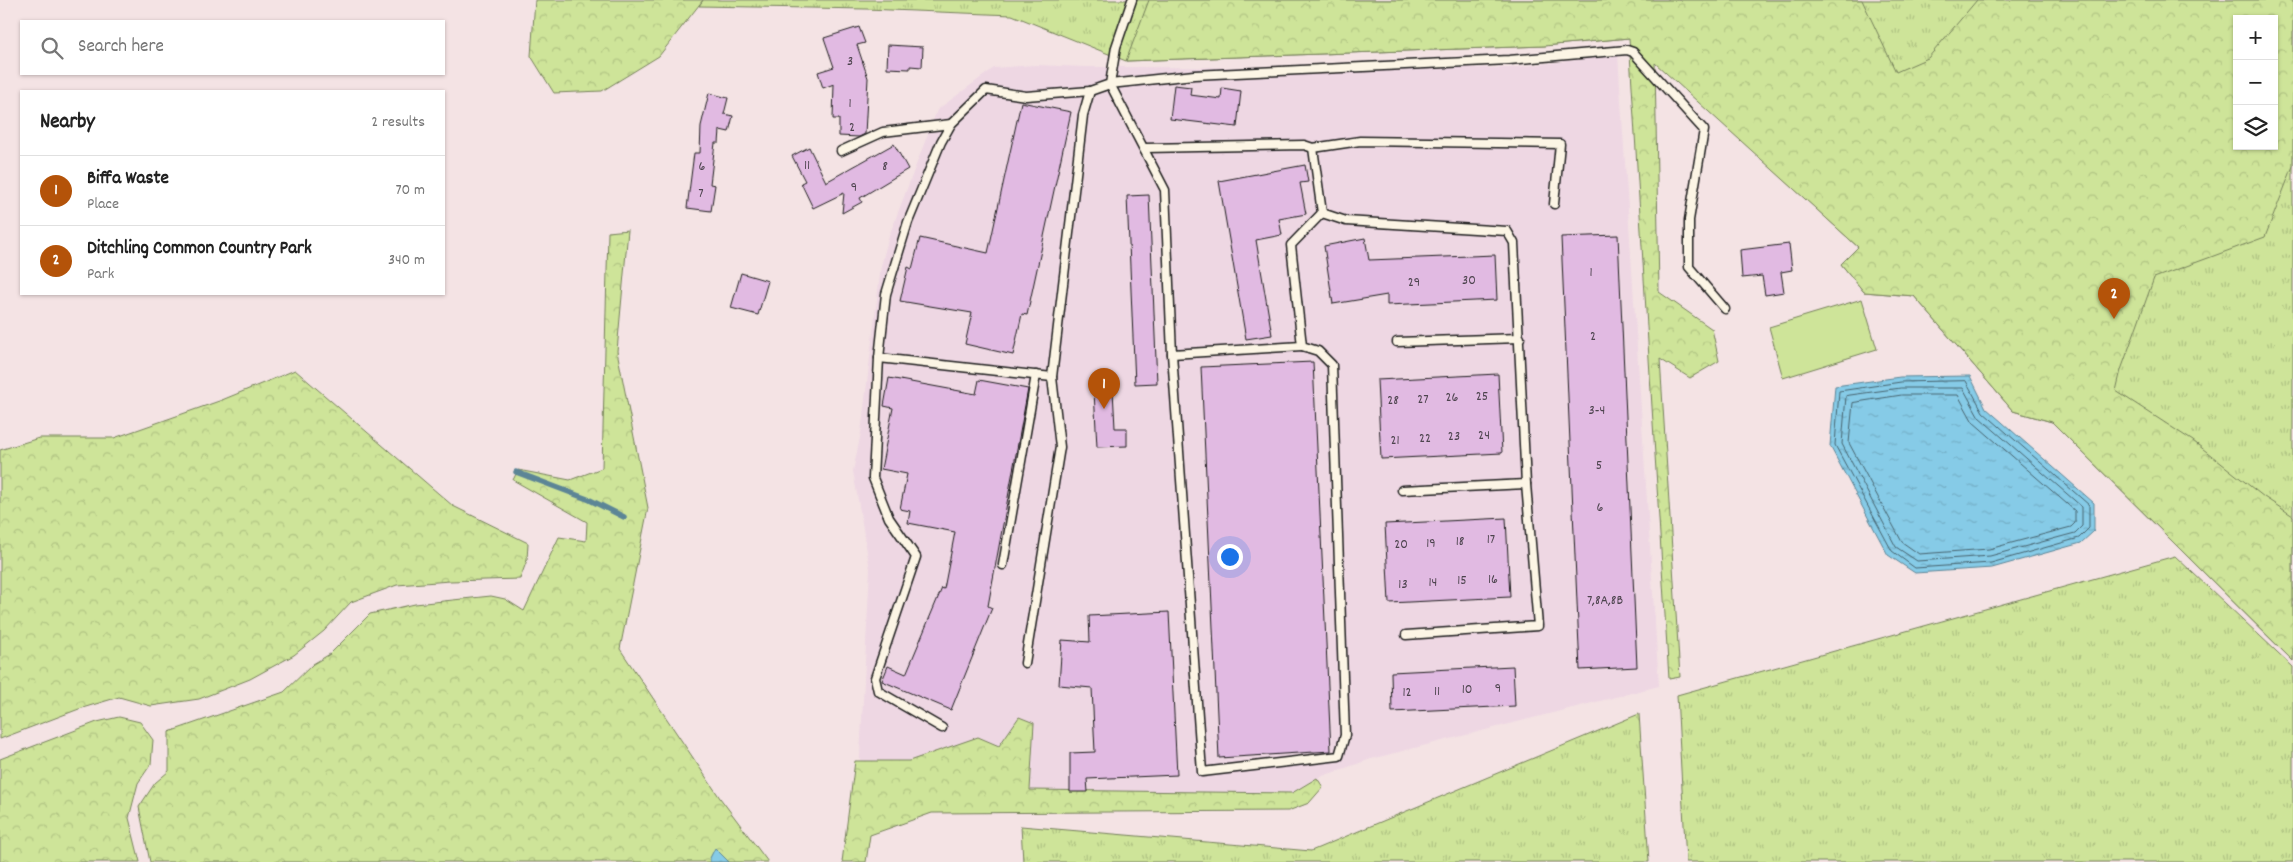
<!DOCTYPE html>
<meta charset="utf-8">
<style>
:root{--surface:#fff;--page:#f2f2f2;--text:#222;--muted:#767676;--line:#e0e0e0;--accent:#b45309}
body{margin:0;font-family:Dekko,sans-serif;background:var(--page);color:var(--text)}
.controls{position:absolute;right:15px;top:15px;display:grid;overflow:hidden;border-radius:0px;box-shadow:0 1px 4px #0004}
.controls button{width:45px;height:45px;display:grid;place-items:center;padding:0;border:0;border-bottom:1px solid var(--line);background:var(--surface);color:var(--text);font:25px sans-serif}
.you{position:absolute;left:1229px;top:556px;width:18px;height:18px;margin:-12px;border:4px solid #fff;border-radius:50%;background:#1a73e8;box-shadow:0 0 0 8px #1a73e833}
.badge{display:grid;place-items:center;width:32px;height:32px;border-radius:50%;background:var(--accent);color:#fff;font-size:16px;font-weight:700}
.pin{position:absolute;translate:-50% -41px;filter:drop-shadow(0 1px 2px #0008)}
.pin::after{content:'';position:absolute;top:26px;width:18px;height:15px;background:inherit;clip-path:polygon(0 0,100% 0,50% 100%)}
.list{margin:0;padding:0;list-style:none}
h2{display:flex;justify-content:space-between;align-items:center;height:65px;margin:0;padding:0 20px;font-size:21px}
h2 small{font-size:16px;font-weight:400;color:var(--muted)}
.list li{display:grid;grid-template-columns:32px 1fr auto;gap:15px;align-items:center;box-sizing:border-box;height:70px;padding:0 20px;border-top:1px solid var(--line)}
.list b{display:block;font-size:19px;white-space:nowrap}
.list p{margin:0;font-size:16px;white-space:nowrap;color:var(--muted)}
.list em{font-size:16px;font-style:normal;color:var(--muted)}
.icon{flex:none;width:28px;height:28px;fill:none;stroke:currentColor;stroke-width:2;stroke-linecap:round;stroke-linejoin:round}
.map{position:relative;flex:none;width:2293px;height:862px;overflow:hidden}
.search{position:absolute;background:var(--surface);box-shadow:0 1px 4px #0004;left:20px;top:20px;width:425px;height:55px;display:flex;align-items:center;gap:12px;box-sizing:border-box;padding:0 18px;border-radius:0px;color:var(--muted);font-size:19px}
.panel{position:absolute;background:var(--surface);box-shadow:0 1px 4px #0004;left:20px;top:90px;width:425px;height:205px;border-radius:0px}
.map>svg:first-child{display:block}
.built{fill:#eed7e3}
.grass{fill:url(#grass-tufts);stroke:#75805a;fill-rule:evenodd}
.forest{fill:url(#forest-crowns);stroke:#75805a;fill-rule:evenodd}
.garden{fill:#cee499;stroke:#75805a}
.water{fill:url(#water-ripples);stroke:#5c8596}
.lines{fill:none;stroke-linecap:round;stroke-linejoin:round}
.shore{stroke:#46626d;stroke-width:1}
.stream{stroke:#5c8596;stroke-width:5.5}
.building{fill:#e1bae2;stroke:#1c1c1c}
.service-casing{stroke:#1c1c1c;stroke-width:11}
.service{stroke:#fcf5e5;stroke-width:8}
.labels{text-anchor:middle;stroke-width:4;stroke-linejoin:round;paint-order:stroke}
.number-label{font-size:14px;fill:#4d444e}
</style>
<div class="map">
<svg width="2293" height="862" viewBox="0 0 2293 862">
<defs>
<pattern id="grass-tufts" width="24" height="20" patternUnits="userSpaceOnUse" patternTransform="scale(1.25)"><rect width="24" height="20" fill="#cee499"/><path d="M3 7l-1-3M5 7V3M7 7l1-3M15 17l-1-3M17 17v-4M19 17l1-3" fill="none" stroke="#b0c383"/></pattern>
<pattern id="forest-crowns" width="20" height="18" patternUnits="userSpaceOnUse" patternTransform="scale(1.25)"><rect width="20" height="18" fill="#cee499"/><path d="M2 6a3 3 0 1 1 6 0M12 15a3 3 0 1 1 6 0" fill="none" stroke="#b0c383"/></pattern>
<pattern id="water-ripples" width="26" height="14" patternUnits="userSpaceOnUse" patternTransform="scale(1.25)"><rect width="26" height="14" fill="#86cbe7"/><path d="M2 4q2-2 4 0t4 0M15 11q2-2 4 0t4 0" fill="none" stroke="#73aec6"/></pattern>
</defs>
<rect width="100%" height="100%" fill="#f4e3e4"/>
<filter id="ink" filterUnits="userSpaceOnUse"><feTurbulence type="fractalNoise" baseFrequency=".02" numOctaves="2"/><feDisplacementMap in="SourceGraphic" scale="10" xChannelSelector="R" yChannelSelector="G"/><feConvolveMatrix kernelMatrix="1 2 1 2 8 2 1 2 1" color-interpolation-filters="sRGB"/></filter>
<g filter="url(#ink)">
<polygon class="built" points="1618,55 1659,686 1371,759 1317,778 1292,793 1029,790 857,812 870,569 853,471 861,433 881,266 889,236 937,110 994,68 1035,65 1085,67 1508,68"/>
<g class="grass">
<path d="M703,0H2293V661L2052,422L2013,411L1914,296L1864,292L1841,264L1858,247L1629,38L1544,46L1126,61L1012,15L866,9L699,6ZM2237,19H2274V146H2237Z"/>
<polygon points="2175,556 2293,667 2293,862 1686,862 1677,695"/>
<polygon points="1639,714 1649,862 1023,862 1021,826 1311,851"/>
</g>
<g class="forest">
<polygon points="535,0 703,0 659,56 602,91 554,93 531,56"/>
<path d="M1149,0H1862L1896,72L1928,58L1977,0H2293V166L2265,237L2154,278L2121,370L2116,391L2193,441L2264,497L2293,516V661L2052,422L2013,411L1914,296L1864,292L1841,264L1858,247L1655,63L1659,292L1712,329L1719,361L1690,378L1660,359L1680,677L1669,679L1629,38L1544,46L1126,61ZM2237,19H2274V146H2237Z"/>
<polygon points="628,230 617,351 648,508 620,649 720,798 768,862 150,862 139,807 155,783 169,771 169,732 284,692 313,664 330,654 370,614 415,604 491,596 505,599 524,611 559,537 586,541 587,522 513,480 518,470 570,480 602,468 608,232"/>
<polygon points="295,370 453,506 528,543 527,560 520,579 450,581 397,585 351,602 324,631 294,655 250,679 199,699 151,706 119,697 79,709 0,739 0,450 39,438 114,438 222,400"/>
<polygon points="119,717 140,722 153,740 151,764 138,783 129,818 140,862 0,862 0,759 97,722"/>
<polygon points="1019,717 1034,723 1030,790 1292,793 1317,778 1323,787 1309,803 1288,811 932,813 870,835 866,862 842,862 855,761 909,761 978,737 999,746"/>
</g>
<polygon class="garden" points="1862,299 1877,349 1783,378 1769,327"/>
<g class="water">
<polygon points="1970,376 1986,408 2094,503 2094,531 2081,543 1992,568 1915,573 1888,555 1830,446 1835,386 1900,377"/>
<polygon points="715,848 729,862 710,862 710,858"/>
</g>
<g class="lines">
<g class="shore">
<polygon points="1966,381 1983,412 2089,505 2089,528 2079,538 1991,563 1915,568 1892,551 1835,445 1839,391 1901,382"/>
<polygon points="1901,388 1963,388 1979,417 2082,507 2082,526 2075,533 1990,556 1917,561 1896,547 1842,444 1846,396"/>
<polygon points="1902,395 1958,395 1973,422 2075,511 2075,523 2071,527 1989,549 1919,554 1902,542 1849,443 1853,403"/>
</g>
<polyline class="stream" points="516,472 590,500 624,517"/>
</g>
<g class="building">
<polygon points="859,27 865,43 857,45 868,78 865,134 859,137 839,136 839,119 833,119 834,84 823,88 818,72 834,67 824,38"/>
<polygon points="888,45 923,47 922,67 910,66 910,69 887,68"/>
<polygon points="1174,85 1191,87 1190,95 1221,99 1222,88 1241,91 1237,127 1170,119"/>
<polygon points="709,93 728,98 724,114 733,116 729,132 720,130 719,143 715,143 710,184 715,185 711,211 687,208 694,153 700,153 701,126"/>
<polygon points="1021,102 1071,112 1027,315 1022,314 1013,355 965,344 972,313 900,301 908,267 912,269 920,238 988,253"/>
<polygon points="894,144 908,169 860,198 862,202 842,213 844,193 813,208 801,183 805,181 792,156 809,147 826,182"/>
<polygon points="1305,165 1308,182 1300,183 1306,214 1279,219 1282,235 1256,240 1272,335 1246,339 1219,181"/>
<polygon points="1149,195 1157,383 1135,384 1127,196"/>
<polygon points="1618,235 1637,667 1580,670 1561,237"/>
<polygon points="1365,238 1369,260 1495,255 1497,300 1387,305 1387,295 1333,304 1324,246"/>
<polygon points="1789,244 1792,270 1781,272 1784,292 1765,295 1762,276 1742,278 1740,250"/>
<polygon points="741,273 768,281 758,315 731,308"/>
<polygon points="1313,362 1331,751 1219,758 1201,367"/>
<polygon points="1498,374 1502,453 1381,459 1377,380"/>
<polygon points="889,378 976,394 979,380 1028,389 988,606 992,608 951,710 882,681 888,666 906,674 942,588 944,589 955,532 908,523 910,511 900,509 907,474 881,469 893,408 884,406"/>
<polygon points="1113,390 1115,428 1127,428 1127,446 1097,447 1094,391"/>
<polygon points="1506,518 1510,597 1389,603 1385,524"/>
<polygon points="1169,612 1177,775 1087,779 1088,792 1070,792 1070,753 1095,752 1092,688 1059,685 1062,640 1090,642 1089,616"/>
<polygon points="1513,666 1515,706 1392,712 1391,672"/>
</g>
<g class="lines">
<defs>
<g id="service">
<polyline points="1145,148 1304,145 1313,148 1322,213 1291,245 1302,346 1318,351 1332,365 1345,735 1339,756 1202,772 1172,354"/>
<polyline points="1313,148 1360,141 1560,144 1554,204"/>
<polyline points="841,151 883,132 951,124"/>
<polyline points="1322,213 1346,221 1507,231 1514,243 1526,484 1538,626 1406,635"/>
<polyline points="1397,342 1520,338"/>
<polyline points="1302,346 1172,354 1165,190 1110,84 1194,75 1509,60 1627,50 1633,52 1704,130 1689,220 1689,267 1725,309"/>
<polyline points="879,358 1052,377 1060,447 1025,663"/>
<polyline points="1052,377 1083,115 1090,91"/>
<polyline points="1402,490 1526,484"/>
<polyline points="1003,565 1036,375"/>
<polyline points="942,728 878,691 875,678 916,557 889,518 873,478 879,358 886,294 908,222 941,142 951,124 986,90 1026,96 1090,91 1110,84 1116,47 1132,0"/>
</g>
</defs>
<use href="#service" class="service-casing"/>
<use href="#service" class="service"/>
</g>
</g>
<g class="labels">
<g class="number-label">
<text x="850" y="65">3</text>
<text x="850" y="107">1</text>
<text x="852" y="131">2</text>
<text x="807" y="169">11</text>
<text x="702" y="170">6</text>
<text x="885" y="170">8</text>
<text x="854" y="191">9</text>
<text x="701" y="197">7</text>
<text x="1591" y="276">1</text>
<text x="1469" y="284">30</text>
<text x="1414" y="286">29</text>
<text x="1593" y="340">2</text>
<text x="1482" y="400">25</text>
<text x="1452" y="401">26</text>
<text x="1423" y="403">27</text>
<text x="1393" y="404">28</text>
<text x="1597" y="414">3-4</text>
<text x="1484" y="439">24</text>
<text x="1454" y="440">23</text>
<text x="1425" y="442">22</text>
<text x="1395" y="444">21</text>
<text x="1599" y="469">5</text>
<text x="1600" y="511">6</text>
<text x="1491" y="543">17</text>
<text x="1460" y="545">18</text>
<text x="1431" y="547">19</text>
<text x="1401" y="548">20</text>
<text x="1493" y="583">16</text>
<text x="1462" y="584">15</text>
<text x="1433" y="586">14</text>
<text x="1403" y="588">13</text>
<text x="1605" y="604">7,8A,8B</text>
<text x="1498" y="692">9</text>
<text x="1467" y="693">10</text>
<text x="1437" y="695">11</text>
<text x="1407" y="696">12</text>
</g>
</g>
</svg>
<div class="controls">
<button>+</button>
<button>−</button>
<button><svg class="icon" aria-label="layers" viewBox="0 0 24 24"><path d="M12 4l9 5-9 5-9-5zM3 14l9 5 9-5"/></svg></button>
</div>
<div class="you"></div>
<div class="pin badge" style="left:1104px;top:409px">1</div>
<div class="pin badge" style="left:2114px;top:319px">2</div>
<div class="search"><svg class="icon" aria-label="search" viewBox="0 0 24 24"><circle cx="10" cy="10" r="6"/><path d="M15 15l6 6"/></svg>Search here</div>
<section class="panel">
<h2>Nearby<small>2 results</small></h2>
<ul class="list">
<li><span class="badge">1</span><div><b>Biffa Waste</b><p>Place</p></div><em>70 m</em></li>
<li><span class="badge">2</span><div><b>Ditchling Common Country Park</b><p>Park</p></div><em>340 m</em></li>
</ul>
</section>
</div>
